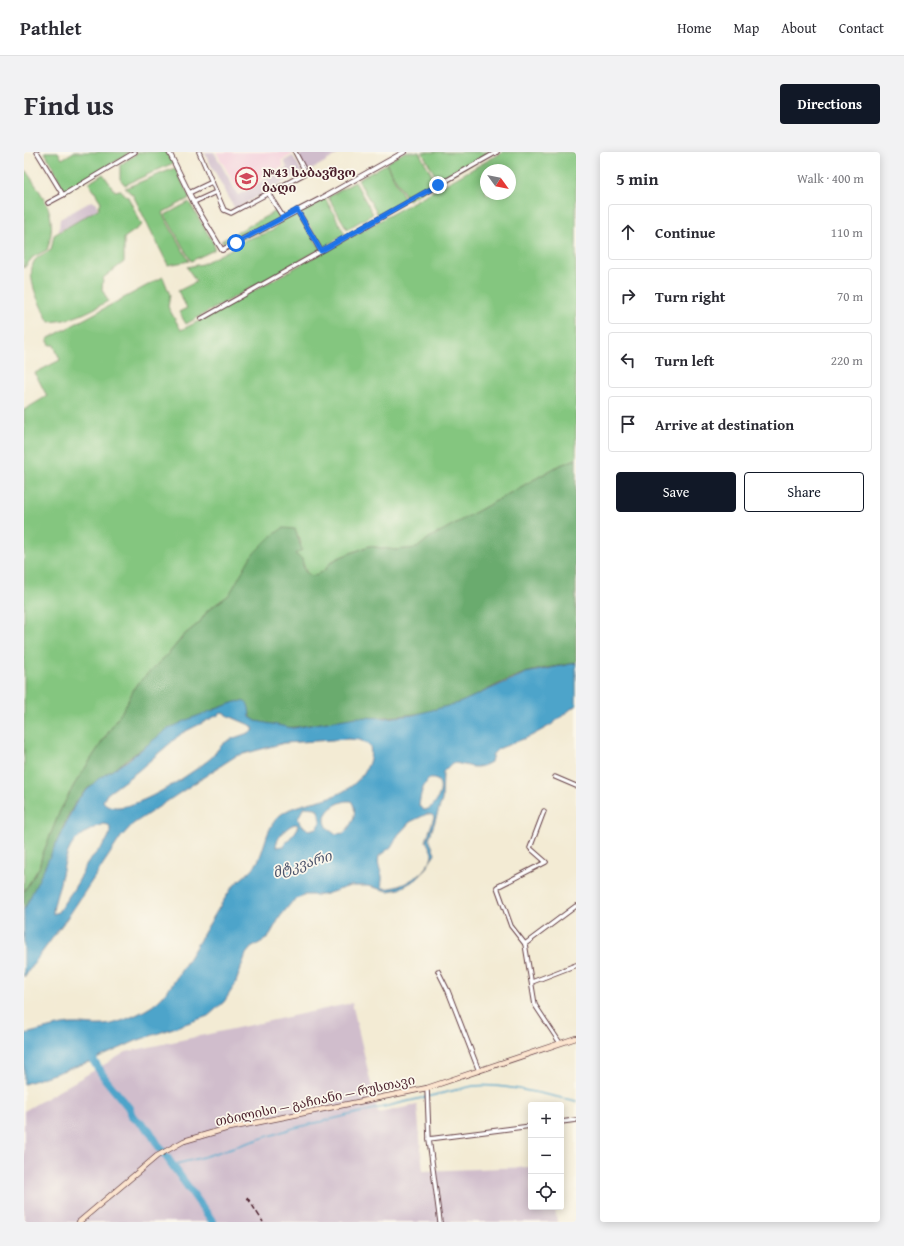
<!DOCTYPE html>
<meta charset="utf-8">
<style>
:root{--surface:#fff;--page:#f2f2f3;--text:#2b2b33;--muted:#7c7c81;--line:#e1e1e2;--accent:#111827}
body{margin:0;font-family:"Gentium Book Plus","Noto Serif Georgian",serif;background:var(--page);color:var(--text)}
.controls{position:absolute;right:12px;bottom:12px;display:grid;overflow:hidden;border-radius:4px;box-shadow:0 2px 10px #0003}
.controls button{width:36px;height:36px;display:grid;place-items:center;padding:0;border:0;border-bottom:1px solid var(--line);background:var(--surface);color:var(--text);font:20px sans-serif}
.compass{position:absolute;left:456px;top:12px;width:36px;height:36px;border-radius:50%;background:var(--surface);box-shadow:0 2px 10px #0003;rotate:123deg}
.stop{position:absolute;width:12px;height:12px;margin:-9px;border:3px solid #1a73e8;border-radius:50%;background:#fff}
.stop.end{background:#1a73e8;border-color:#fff;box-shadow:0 1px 4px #0008}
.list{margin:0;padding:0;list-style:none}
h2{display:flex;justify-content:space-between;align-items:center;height:52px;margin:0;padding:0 16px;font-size:17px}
h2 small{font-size:13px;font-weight:400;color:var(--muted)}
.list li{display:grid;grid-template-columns:26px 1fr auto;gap:12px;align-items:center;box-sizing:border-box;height:56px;margin:0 8px 8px;padding:0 8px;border:1px solid var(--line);border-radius:4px}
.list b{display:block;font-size:15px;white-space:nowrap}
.list em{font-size:13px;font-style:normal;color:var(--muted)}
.actions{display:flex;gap:8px;padding:12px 16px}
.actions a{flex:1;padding:9px 0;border:1px solid var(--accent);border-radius:4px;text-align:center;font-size:14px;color:var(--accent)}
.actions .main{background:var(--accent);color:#fff}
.icon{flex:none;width:22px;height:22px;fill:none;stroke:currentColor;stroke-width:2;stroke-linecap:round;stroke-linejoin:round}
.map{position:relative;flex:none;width:552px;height:1070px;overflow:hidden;border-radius:4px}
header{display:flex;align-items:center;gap:24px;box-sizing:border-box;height:56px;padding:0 20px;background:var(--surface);border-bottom:1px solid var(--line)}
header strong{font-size:19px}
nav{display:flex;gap:22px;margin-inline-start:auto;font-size:14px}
.intro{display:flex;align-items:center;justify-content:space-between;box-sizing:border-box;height:96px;padding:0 24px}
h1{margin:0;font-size:28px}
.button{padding:10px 18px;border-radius:4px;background:var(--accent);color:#fff;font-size:14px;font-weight:700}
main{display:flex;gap:24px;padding:0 24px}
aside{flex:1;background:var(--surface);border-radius:4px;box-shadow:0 2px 10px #0003}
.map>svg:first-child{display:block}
.built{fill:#f4cfdc}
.industrial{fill:#d0bdcc}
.green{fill:#84c67f;stroke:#677255;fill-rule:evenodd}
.forest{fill:#6bab6e;stroke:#5a654c}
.water{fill:#4ea4ca;stroke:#4c627a;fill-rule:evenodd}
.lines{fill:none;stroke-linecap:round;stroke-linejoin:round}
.stream{stroke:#4ea4ca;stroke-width:1.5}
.river{stroke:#4ea4ca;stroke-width:8}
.minor-casing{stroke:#633e44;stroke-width:5.5}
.tertiary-casing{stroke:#633e44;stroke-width:6}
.secondary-casing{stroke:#633e44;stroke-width:6}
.minor{stroke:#fff;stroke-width:3.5}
.tertiary{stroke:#fff;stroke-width:4}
.secondary{stroke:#fce5cf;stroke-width:4.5}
.rail{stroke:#4a1f2b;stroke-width:1.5;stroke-dasharray:6 3;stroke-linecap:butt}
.route{stroke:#1a73e8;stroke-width:5}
.labels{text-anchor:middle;stroke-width:3.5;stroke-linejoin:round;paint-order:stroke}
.poi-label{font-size:13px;font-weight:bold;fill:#4a1f2b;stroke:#fbf7ec;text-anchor:start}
.street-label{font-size:13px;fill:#4a1f2b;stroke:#fbf7ec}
.water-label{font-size:14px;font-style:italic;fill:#4c546b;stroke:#fbf7ec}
</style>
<header>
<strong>Pathlet</strong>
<nav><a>Home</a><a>Map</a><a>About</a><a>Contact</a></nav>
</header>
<div class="intro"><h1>Find us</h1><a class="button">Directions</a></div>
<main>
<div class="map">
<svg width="552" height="1070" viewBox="0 0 552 1070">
<rect width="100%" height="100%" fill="#fbf7ec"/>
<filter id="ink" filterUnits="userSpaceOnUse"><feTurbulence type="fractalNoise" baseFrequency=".025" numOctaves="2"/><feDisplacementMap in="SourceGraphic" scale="8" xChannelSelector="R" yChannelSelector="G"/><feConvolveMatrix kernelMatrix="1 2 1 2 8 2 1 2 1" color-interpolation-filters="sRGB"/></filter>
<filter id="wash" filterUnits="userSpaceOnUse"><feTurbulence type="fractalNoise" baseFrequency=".012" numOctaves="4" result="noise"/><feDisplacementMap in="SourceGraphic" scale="16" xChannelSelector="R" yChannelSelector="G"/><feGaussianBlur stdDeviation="0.9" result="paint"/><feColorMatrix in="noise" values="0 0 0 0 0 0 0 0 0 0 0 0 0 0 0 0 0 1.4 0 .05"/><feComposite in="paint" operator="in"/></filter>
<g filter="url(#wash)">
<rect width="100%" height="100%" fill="#f3ebd4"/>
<polygon class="built" points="192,0 267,0 269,2 257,9 260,14 215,40"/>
<g class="industrial">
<polygon points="180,0 190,0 214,43 263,15 260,9 269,4 278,20 211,57"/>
<polygon points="281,0 318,0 283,20 274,4"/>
<polygon points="68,49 73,52 73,58 35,79 36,67"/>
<polygon points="328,851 354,961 393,953 399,1019 507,1015 507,1055 531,1055 533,1070 0,1070 0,959 102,900"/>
</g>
<g class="green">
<polygon points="21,0 34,0 38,7 50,0 107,0 41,40"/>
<polygon points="115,0 143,0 149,11 101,33 96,27 96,13"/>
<polygon points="381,0 395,0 413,32 384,48 362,11"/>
<polygon points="398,0 468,0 415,30"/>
<path d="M479,0H552V307L534,314L479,345L405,386L393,396L371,398L345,394L314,406L307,410L300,419L288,424C280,421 282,416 278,410C276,407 273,405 271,402L277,391L271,377L215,428L205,443L184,458L175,471L160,483L146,500L112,533L101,555L50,633L36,659L18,704L15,716L0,739V258L23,244L11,221L36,208L30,193H26L23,187L139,125L146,143L144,155L157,178L179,167ZM462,18H486V42H462Z"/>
<polygon points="362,12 381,47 354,63 334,28"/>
<polygon points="151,16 166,46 138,61 165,109 144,113 109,43 101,36"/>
<path d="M0,19H2C21,47 35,63 23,98L9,105L0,116Z"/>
<path d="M79,22L91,39L96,38L104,45L118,73L100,86V110L79,126L78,137L84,149C65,160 47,169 25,170C17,155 0,124 11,108C14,104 22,101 27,98L30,83L74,57L77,50L65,31Z"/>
<polygon points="331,30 349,62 323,77 304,45"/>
<polygon points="301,46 321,82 298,97 287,76 276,61"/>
<polygon points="165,50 190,92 190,98 167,109 141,63"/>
<path d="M252,59L256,64C244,83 238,77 221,85C216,87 211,91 206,93L197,89Z"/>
<polygon points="272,61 297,97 162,172 155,160 163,156 154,139 172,130 163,115 178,112 213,94 220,88 248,79 257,68"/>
</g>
<path class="forest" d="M552,307V511C535,514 518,516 501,521C473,530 449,548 421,556C382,567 342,564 303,570C277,574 254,581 229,568L218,549L191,557L120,595L63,637L53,648L45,662L19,722L0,758V739L15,716L18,704L36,659L50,633L101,555L112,533L146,500L160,483L175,471L184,458L205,443L227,404L245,386L259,376L271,377L278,398L271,402L278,407C280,415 279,421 288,424L300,419L307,410L314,406L345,394L371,398L393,396L405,386L479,345L534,314Z"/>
<path class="water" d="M552,511V553L527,573L507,584L474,597L469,602L467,610C450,620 445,612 428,611L419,620L418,648L405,687L411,701L410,704L393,727L375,737L364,739L344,734H326L299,743H280L268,750L256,765L244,786L227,796L222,802L211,833L200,850L184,864L112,889L68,909L0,932V882C16,879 31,873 47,872C58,871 69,874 80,873C94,872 116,862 128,854C142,844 151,828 160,814C176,789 190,762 207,737C215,726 228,721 234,709C241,695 242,679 252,667C273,644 314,656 339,622C345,613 348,605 346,594L336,588L324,587L260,591L212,604L201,611L109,672L97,685L46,762L0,825V758L53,648L74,627L103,609L142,578L165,567L211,550C225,548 225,552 226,565L232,569L269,576L332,565L362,566L389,563L435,551L502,521ZM198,561L228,574L230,578C220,584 207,585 199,592C194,596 191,602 187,606C171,619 95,673 79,649L83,642L114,619L158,581ZM405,627C426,624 414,657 400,658L395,654C396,645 398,634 405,627ZM322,649H327C335,659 328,673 320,681L311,682C291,669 304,653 322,649ZM280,655L292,656C297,663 298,669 293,676L285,678L276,672L274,666ZM403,662L408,663L410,665L402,689C404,693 408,699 408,703C407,720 374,739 359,736C356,732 359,729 358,724C356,716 353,712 355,704L367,695L374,683L386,670ZM79,672L85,673C91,687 70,701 63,711C59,717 58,723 55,728C49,739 41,749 34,760L29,762C29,752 34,741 36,731C44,697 43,687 79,672ZM271,672L274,673L272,679L259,694L252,695C252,686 263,674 271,672Z"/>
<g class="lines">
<path class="stream" d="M148,1013L176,1006L270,976L449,934C479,931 522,943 552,949"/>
<polyline class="river" points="63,899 82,928 105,956 108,964 125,978 134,993 189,1070"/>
</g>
</g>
<g filter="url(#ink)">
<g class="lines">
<defs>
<g id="minor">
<polyline points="13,0 39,43 111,0"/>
<polyline points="175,0 200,58 207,61 282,21 271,0"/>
<polyline points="165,41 188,30"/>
<polyline points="244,41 259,65"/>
<polyline points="170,50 192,40"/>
<polyline points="24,51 39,43"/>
<polyline points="273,58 297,99"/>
<polyline points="177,167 473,0"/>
<polyline points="531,625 552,634"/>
<polyline points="520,659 506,696 522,710 473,735 487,774 501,792 511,853 536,891"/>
<polyline points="501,792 552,754"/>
<polyline points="414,819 424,839 455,919"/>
<polyline points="508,830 552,813"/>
<polyline points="403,936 405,987 416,1070"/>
<polyline points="537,970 552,968"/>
<polyline points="405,987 507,974"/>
</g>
<polyline id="tertiary" points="145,0 171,53 198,98 298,46 380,0"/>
<polyline id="secondary" points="55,1070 133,1004 160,989 201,977 403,936 552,886"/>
</defs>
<use href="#minor" class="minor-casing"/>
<use href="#tertiary" class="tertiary-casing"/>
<use href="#secondary" class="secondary-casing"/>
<use href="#minor" class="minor"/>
<use href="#tertiary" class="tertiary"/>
<use href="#secondary" class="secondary"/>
<polyline class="rail" points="223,1045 239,1070"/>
</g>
</g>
<g class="lines" filter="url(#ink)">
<polyline class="route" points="212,91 273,58 297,99 414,33"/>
</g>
<defs>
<symbol id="school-ring" viewBox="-11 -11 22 22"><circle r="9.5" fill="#fbf7ec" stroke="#d1495b" stroke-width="1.5"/><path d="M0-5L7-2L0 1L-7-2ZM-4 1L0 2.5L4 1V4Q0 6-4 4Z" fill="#d1495b"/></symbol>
</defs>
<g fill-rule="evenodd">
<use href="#school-ring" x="210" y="14" width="25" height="25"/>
</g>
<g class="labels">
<g class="poi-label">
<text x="238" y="25">№43 საბავშვო<tspan x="238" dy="15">ბაღი</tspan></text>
</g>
<g class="street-label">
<text transform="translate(291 948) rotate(-12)" y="5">თბილისი — გაჩიანი — რუსთავი</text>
</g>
<g class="water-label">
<text transform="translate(278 712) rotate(-17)" y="5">მტკვარი</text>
</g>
</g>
</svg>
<div class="controls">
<button>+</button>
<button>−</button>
<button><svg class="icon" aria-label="locate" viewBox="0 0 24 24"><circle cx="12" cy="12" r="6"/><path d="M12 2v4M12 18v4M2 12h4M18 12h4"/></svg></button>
</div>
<svg class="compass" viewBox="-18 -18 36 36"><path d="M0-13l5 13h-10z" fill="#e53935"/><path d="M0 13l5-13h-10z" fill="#7c7c81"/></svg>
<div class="stop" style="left:212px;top:91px"></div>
<div class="stop end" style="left:414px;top:33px"></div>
</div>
<aside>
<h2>5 min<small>Walk · 400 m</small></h2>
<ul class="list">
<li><svg class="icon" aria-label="ahead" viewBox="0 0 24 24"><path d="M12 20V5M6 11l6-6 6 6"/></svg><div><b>Continue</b></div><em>110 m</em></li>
<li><svg class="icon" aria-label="right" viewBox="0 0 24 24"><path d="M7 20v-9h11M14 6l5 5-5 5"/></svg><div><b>Turn right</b></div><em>70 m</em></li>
<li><svg class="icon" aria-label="left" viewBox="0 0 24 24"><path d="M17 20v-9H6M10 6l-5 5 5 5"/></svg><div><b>Turn left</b></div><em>220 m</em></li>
<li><svg class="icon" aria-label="arrive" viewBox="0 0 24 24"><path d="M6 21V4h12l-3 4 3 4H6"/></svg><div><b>Arrive at destination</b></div></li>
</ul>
<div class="actions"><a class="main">Save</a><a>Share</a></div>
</aside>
</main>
